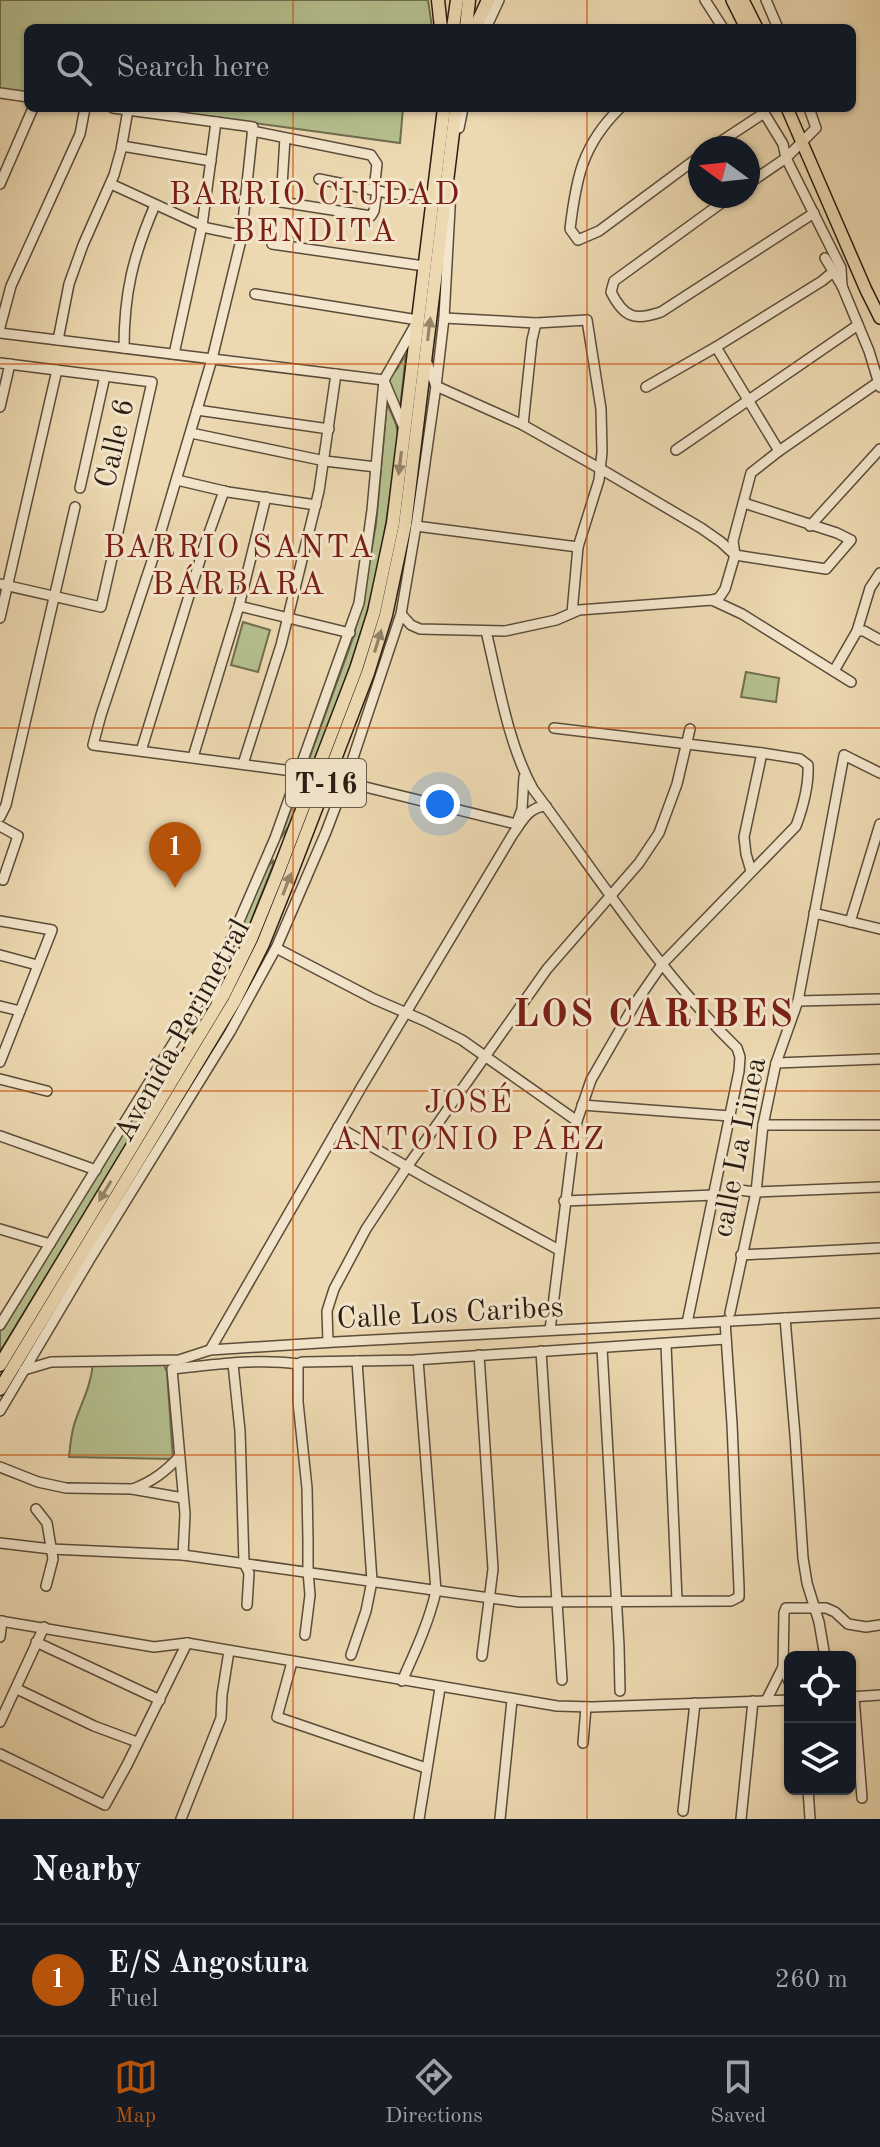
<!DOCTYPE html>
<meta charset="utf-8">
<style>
:root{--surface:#171b24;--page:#242831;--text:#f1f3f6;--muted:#9ea1a6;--line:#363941;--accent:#b45309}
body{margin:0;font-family:"Old Standard TT",serif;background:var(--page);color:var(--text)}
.controls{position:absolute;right:24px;bottom:24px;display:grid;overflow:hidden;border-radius:12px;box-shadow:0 2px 6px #0004}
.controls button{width:72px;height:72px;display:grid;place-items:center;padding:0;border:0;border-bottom:2px solid var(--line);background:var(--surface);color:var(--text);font:40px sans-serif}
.compass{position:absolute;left:688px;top:136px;width:72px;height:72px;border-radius:50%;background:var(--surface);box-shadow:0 2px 6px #0004;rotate:285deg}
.you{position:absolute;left:440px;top:804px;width:28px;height:28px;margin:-20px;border:6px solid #fff;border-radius:50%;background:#1a73e8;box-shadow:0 0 0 12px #1a73e833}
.badge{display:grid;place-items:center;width:52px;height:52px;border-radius:50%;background:var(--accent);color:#fff;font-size:26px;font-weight:700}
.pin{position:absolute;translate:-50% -66px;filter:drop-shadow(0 2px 4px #0008)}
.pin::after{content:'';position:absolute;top:42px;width:28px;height:24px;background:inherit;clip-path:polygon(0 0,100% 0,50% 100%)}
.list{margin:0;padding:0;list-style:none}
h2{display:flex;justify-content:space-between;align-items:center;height:104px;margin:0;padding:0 32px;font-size:34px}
h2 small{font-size:26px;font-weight:400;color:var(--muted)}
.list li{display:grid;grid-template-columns:52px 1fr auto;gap:24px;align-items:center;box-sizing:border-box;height:112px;padding:0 32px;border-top:2px solid var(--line)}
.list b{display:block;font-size:30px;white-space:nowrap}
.list p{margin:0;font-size:26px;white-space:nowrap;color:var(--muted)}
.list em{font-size:26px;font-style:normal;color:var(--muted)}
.icon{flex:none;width:44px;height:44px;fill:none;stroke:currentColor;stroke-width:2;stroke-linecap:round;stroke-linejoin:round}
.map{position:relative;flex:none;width:880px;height:1819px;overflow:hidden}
.search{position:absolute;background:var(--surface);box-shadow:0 2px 6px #0004;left:24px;right:24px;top:24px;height:88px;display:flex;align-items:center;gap:20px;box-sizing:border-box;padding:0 28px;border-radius:12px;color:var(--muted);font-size:30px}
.sheet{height:216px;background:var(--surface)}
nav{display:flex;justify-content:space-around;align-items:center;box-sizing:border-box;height:112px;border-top:2px solid var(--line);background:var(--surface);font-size:22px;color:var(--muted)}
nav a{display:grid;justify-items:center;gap:4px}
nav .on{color:var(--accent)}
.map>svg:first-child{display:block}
.green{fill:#b5c08e;stroke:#706e50;stroke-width:2}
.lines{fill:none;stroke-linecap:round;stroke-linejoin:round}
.minor-casing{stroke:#5b4c3a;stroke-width:12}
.major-casing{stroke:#2a1d13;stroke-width:14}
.highway-casing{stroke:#2a1d13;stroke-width:15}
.minor{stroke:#f3e6cc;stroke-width:9}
.major{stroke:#edd9b1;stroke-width:11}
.highway{stroke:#edd9b1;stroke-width:12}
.oneway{fill:#95846a}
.grid{fill:none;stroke:#cc500d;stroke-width:2;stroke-opacity:0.55}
.labels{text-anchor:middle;stroke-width:6;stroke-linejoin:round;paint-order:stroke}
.shield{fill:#f3e6cc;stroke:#66594a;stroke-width:2}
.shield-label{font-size:28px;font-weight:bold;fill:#2a1d13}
.street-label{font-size:30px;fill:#2a1d13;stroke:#f3e6cc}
.neighbourhood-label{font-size:32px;letter-spacing:2px;fill:#7a1f14;stroke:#f3e6cc}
.district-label{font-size:38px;font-weight:bold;letter-spacing:2px;fill:#7a1f14;stroke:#f3e6cc}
</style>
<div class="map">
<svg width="880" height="1819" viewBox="0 0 880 1819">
<rect width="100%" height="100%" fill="#edd9b1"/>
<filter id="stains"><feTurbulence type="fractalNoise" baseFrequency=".0025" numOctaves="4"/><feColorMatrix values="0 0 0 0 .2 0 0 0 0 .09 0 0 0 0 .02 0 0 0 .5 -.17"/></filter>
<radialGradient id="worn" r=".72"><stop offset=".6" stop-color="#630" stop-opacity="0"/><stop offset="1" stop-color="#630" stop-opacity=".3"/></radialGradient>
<g class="green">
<polygon points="0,0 428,0 432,27 413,25 412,28 28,28 28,93 0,89"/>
<polygon points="144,108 403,108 400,143"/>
<polygon points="406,354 400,409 388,384 388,378 397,369"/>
<path d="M387,403L396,424L398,434C390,505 380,575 358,643C338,705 313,766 289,826L280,839L353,638L362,603L376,524Z"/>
<polygon points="243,622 270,630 258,672 231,665"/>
<polygon points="746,672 779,678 776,702 741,697"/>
<polygon points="273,861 273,865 239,952 222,983 236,937 263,871"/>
<path d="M212,988C210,1009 198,1025 185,1041L180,1040Z"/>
<polygon points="179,1054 181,1055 0,1352 0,1331 157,1078"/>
<path d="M93,1363L164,1365L167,1372L173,1459L69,1457C70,1447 71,1435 74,1425C81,1403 91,1387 93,1363Z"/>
</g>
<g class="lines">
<defs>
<g id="minor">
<polyline points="705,0 723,28"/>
<polyline points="766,0 778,28"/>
<polyline points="486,28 499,0"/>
<polyline points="0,93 28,97"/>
<polyline points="113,108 253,127 241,240 212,359 153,558 101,715 93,745 300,772"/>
<path d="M620,108C582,145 576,179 570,229L578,240L599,231L700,156"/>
<polyline points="761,108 783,144 786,158 841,268 842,286"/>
<polyline points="459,128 463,108"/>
<polyline points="252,131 371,155 377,164 374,190"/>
<polyline points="285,138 281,202 371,216 374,211 377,191"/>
<polyline points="122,146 211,161"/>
<polyline points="711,148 764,113"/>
<polyline points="319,179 393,194 433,196"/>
<polyline points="0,184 33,108"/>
<polyline points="111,184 207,228 241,235"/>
<polyline points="748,184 786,158 816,128 809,108"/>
<path d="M731,196L614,281L611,292C624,318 635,321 661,312L814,213"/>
<polyline points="272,244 424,266"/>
<polyline points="825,258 842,286 869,351 880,387"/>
<polyline points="444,318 536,323 587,320 601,409 602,452 599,480 578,547 572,613"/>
<polyline points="0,327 11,286 80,134 85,108"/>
<polyline points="0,333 384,380"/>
<polyline points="58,340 69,284 83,245 114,175 121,150 128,110"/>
<polyline points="716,347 779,451"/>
<path d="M124,348C124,293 133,256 155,205"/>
<polyline points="174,354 202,226 216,122"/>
<polyline points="426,360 436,386 523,425 599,468 701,528 721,542 735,555 826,569 851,540 837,533 744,503"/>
<polyline points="0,363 152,382 101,607 0,584"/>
<polyline points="385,383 404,428"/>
<polyline points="646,387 716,347 822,281 833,272"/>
<polyline points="0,407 10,364"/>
<polyline points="197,410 329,429"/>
<polyline points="523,425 532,340 536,323"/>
<polyline points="191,433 325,461 376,467"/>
<polyline points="676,450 858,325"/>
<polyline points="177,480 228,492 316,505"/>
<polyline points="80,488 105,376"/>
<polyline points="416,526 578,547"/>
<polyline points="810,526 880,449"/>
<polyline points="712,600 719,598 725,589 735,555 733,541 751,473 779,451 877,383"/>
<polyline points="239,606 350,633"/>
<polyline points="401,614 411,625 420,629 505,631 556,620 579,610 712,600 742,614 851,682"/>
<polyline points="0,618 57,370"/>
<path d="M486,631C498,681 508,744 533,789C599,877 658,971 737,1048L740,1057L739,1071L687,1323"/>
<polyline points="857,631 864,631 880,640"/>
<polyline points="834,671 857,631 870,588 880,573"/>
<polyline points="141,751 205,544 224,491"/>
<polyline points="193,757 239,606 266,497"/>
<polyline points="243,764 281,645 319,491 336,374"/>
<polyline points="345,782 516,824"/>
<polyline points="0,817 6,805 19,749 75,507"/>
<polyline points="516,825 522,809 524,777"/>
<polyline points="0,826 18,836 3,880"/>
<polyline points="751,871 746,854 744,837 762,753"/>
<polyline points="814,913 880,929"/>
<polyline points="0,921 52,930 0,1062"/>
<polyline points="850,922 880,824"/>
<polyline points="276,948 374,999 425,1021 462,1040 577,1121"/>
<polyline points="0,955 37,965"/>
<polyline points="798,1001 880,999"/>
<polyline points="0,1006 20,1011"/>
<polyline points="217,1006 216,988 219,974"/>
<polyline points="776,1063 880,1059"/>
<polyline points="0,1079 47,1091"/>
<polyline points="582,1105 730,1116"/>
<polyline points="763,1125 880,1125"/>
<polyline points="338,1127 430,1180 559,1250"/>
<polyline points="0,1136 96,1170"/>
<polyline points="739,1190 756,1192 880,1187"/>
<polyline points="564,1201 715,1195"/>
<polyline points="0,1229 50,1244"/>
<polyline points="741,1255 880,1248"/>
<polyline points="730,1313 756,1192 763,1125 776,1063 798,1001 844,755 880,773"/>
<polyline points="785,1318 795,1435 803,1558 807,1583 819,1622 825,1657"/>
<polyline points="0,1325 217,972 275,838 359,603 372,510 384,380 418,320 255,294"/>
<path d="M550,1330L572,1152L577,1121L591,1080L636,1002L663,963L796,826C803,807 809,785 808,765L800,759L762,753L554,728"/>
<polyline points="328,1342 327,1311 334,1289 366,1229 407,1167 547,969 639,863 659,833 677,784 690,729"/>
<polyline points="666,1345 677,1600"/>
<polyline points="602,1348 619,1646 620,1691"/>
<path d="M210,1350L362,1086L513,834C522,822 528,807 546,806"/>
<polyline points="541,1351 562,1680"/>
<polyline points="479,1355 493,1569 482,1656"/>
<polyline points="233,1364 240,1431 244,1563 249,1573 247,1605"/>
<polyline points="24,1370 51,1362 179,1360 210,1350 335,1342 880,1313"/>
<polyline points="0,1411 90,1259 230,1032 276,948 326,832 345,782 401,614 416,526 436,386 444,318 451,190"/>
<polyline points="0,1467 38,1482 66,1488 132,1489 183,1498"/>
<path d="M133,1489C153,1481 165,1472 179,1457"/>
<polyline points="36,1509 47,1523 53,1559 46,1586"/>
<polyline points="0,1543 51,1549 183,1555 519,1602 731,1601 739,1597 739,1588 732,1424 725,1321"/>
<path d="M183,1555L185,1514L172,1369C214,1365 257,1358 298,1364"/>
<polyline points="0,1621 154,1647 187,1643 557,1706 592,1707 790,1700"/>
<polyline points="305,1635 310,1595 308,1571 308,1540 307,1488 298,1402 298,1364 302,1362 414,1360 726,1339"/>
<polyline points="0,1637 2,1621"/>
<polyline points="36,1642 160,1700"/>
<polyline points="351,1655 366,1611 372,1581 357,1361"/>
<polyline points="292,1662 277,1717 426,1768"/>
<path d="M402,1681C415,1652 429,1622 436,1591L418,1360"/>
<polyline points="790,1684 783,1667 784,1613 786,1608 826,1608 835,1612 848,1624 866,1627 880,1625"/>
<polyline points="17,1689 94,1726 137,1742"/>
<polyline points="850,1697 880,1695"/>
<polyline points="854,1697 862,1798"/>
<polyline points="766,1701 783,1667"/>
<polyline points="0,1722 44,1627"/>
<polyline points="583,1743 586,1707"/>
<polyline points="0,1754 105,1805 127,1765 187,1643"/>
<polyline points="808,1789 810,1819"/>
<polyline points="683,1811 695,1703"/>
<polyline points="181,1819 221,1718 222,1695 229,1651"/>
<polyline points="419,1819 440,1688"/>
<polyline points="500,1819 512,1700"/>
<polyline points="741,1819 753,1701"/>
</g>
<g id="major">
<polyline points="732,0 746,28"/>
<polyline points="743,0 757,28"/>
<polyline points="787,108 866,290 880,318"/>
</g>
<g id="highway">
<polyline points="438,0 441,28"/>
<polyline points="453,28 457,0"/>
<polyline points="466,28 469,0"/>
<polyline points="475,28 488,0"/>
<polyline points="0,1365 223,996 251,939 277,875 356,669 374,612 393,523 444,108"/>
<polyline points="0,1389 234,1002 263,944 289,879 368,673 386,615 405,525 456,108"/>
</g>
</defs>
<use href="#minor" class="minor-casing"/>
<use href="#major" class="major-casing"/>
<use href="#highway" class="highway-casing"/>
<use href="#minor" class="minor"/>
<use href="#major" class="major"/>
<use href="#highway" class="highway"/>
</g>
<defs><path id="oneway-solid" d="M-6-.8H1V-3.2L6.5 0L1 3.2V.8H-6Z" transform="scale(2)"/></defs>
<g class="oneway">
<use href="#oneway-solid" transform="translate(429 329) rotate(-83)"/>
<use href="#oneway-solid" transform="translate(400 463) rotate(97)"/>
<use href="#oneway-solid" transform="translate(378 641) rotate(-73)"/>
<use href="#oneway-solid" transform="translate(287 884) rotate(-69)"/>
<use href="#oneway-solid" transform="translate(105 1191) rotate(121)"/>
</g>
<path class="grid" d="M293,0V28M587,0V28M293,108V1819M587,108V1819M0,364H880M0,728H880M0,1091H880M0,1455H880"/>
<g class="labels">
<rect class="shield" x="286" y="759" width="80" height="48" rx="6"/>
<g class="shield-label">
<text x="326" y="793">T-16</text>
</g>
<g class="street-label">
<text transform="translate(114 443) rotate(-77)" y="10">Calle 6</text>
<text transform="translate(181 1030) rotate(-61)" y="10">Avenida Perimetral</text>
<text transform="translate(738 1147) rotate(-79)" y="10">calle La Linea</text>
<text transform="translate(450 1312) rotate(-3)" y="10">Calle Los Caribes</text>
</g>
<g class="neighbourhood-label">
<text x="315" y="204">BARRIO CIUDAD<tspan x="315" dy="37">BENDITA</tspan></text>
<text x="239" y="557">BARRIO SANTA<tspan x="239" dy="37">BÁRBARA</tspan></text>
<text x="469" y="1112">JOSÉ<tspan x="469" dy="37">ANTONIO PÁEZ</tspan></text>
</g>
<g class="district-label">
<text x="654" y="1026">LOS CARIBES</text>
</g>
</g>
<rect width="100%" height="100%" filter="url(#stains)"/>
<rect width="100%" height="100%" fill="url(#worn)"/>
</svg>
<div class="controls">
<button><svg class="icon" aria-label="locate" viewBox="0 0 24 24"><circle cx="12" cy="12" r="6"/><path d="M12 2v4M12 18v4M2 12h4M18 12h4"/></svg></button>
<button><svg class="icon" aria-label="layers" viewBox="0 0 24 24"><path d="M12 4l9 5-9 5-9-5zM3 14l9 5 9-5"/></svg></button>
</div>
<svg class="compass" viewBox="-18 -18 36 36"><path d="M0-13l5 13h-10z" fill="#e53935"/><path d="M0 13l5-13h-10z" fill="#9ea1a6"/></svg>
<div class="you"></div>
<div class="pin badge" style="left:175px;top:888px">1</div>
<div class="search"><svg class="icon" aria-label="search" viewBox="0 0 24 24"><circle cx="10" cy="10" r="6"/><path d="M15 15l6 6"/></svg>Search here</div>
</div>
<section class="sheet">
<h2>Nearby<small></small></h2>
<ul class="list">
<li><span class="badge">1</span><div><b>E/S Angostura</b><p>Fuel</p></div><em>260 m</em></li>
</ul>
</section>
<nav>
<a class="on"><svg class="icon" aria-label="map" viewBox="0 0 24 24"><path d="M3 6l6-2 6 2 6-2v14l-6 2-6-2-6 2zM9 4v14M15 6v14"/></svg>Map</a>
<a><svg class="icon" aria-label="directions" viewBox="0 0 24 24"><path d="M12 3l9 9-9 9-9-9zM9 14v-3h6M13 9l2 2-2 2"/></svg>Directions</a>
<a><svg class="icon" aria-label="saved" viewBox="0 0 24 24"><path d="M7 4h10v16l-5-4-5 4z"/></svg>Saved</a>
</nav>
